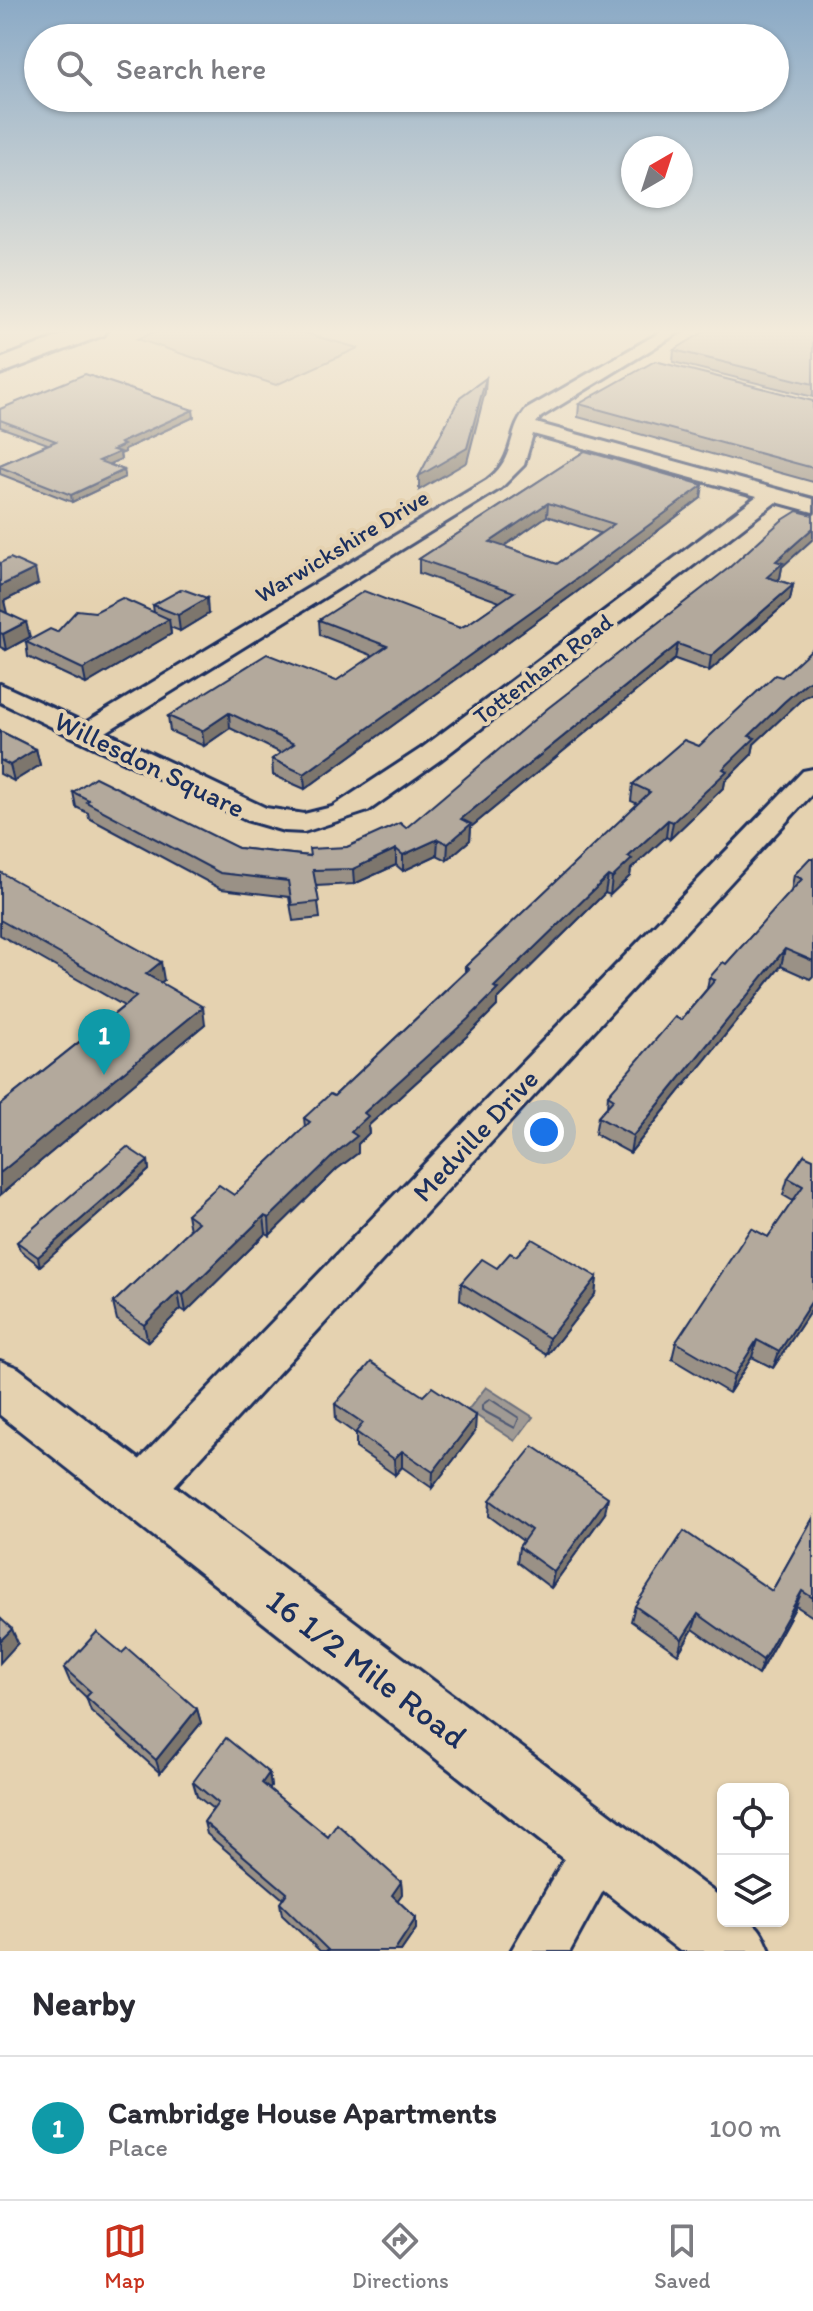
<!DOCTYPE html>
<style>
:root{--surface:#fff;--page:#f2f2f3;--text:#2b2b33;--muted:#7c7c81;--line:#e1e1e2;--accent:#c8321e}
body{margin:0;font-family:Itim,sans-serif;background:var(--page);color:var(--text)}
.controls{position:absolute;right:24px;bottom:24px;display:grid;overflow:hidden;border-radius:12px;box-shadow:0 2px 6px #0004}
.controls button{width:72px;height:72px;display:grid;place-items:center;padding:0;border:0;border-bottom:2px solid var(--line);background:var(--surface);color:var(--text);font:40px sans-serif}
.compass{position:absolute;left:621px;top:136px;width:72px;height:72px;border-radius:50%;background:var(--surface);box-shadow:0 2px 6px #0004;rotate:39deg}
.you{position:absolute;left:544px;top:1132px;width:28px;height:28px;margin:-20px;border:6px solid #fff;border-radius:50%;background:#1a73e8;box-shadow:0 0 0 12px #1a73e833}
.badge{display:grid;place-items:center;width:52px;height:52px;border-radius:50%;background:var(--accent);color:#fff;font-size:26px;font-weight:700}
.pin{position:absolute;translate:-50% -66px;filter:drop-shadow(0 2px 4px #0008)}
.pin::after{content:'';position:absolute;top:42px;width:28px;height:24px;background:inherit;clip-path:polygon(0 0,100% 0,50% 100%)}
.list{margin:0;padding:0;list-style:none}
h2{display:flex;justify-content:space-between;align-items:center;height:104px;margin:0;padding:0 32px;font-size:34px}
h2 small{font-size:26px;font-weight:400;color:var(--muted)}
.list li{display:grid;grid-template-columns:52px 1fr auto;gap:24px;align-items:center;box-sizing:border-box;height:144px;padding:0 32px;border-top:2px solid var(--line)}
.list b{display:block;font-size:30px;white-space:nowrap}
.list p{margin:0;font-size:26px;white-space:nowrap;color:var(--muted)}
.list em{font-size:26px;font-style:normal;color:var(--muted)}
.icon{flex:none;width:44px;height:44px;fill:none;stroke:currentColor;stroke-width:2;stroke-linecap:round;stroke-linejoin:round}
.map{position:relative;flex:none;width:813px;height:1951px;overflow:hidden}
.search{position:absolute;background:var(--surface);box-shadow:0 2px 6px #0004;left:24px;right:24px;top:24px;height:88px;display:flex;align-items:center;gap:20px;box-sizing:border-box;padding:0 28px;border-radius:44px;color:var(--muted);font-size:30px}
.sheet{height:248px;background:var(--surface)}
nav{display:flex;justify-content:space-around;align-items:center;box-sizing:border-box;height:112px;border-top:2px solid var(--line);background:var(--surface);font-size:22px;color:var(--muted)}
nav a{display:grid;justify-items:center;gap:4px}
nav .on{color:var(--accent)}
.map>svg:first-child{display:block}
.green{fill:#c8baa4;stroke:#727481;stroke-width:2}
.water{fill:#a09a94;stroke:#6b6f7e;stroke-width:2}
.lines{fill:none;stroke-linecap:round;stroke-linejoin:round}
.shore{stroke:#505a74;stroke-width:2}
.minor-casing{stroke:#1b2f5e;stroke-width:6}
.tertiary-casing{stroke:#1b2f5e;stroke-width:6}
.primary-casing{stroke:#1b2f5e;stroke-width:6}
.minor{fill:#e5d2b0;fill-rule:evenodd}
.tertiary{fill:#e5d2b0;fill-rule:evenodd}
.primary{fill:#e5d2b0;fill-rule:evenodd}
.wall{fill:#9a9186;stroke:#1b2f5e;stroke-width:2;fill-rule:evenodd}
.shaded-wall{fill:#7d766d;stroke:#1b2f5e;stroke-width:2}
.building{fill:#b3a99c;stroke:#1b2f5e;stroke-width:2;fill-rule:evenodd}
.labels{text-anchor:middle;stroke-width:8;stroke-linejoin:round;paint-order:stroke}
.far-street-label{font-size:24px;fill:#1b2f5e;stroke:#e5d2b0}
.street-label{font-size:28px;fill:#1b2f5e;stroke:#e5d2b0}
.near-street-label{font-size:34px;fill:#1b2f5e;stroke:#e5d2b0}
</style>
<div class="map">
<svg width="813" height="1951" viewBox="0 0 813 1951">
<rect width="100%" height="100%" fill="#e5d2b0"/>
<filter id="ink" filterUnits="userSpaceOnUse"><feTurbulence type="fractalNoise" baseFrequency=".0125" numOctaves="2"/><feDisplacementMap in="SourceGraphic" scale="16" xChannelSelector="R" yChannelSelector="G"/><feConvolveMatrix kernelMatrix="1 2 1 2 8 2 1 2 1" color-interpolation-filters="sRGB"/></filter>
<g filter="url(#ink)">
<polygon class="green" points="160,330 293,330 358,348 276,385 137,339"/>
<polygon class="water" points="486,1387 533,1417 515,1441 468,1410"/>
<g class="lines">
<polygon class="shore" points="490,1399 519,1418 515,1428 482,1410 482,1405"/>
<defs>
<g id="minor">
<path d="M664,330H683L541,417L536,423L813,499V512L776,502L440,760L368,811L304,832L284,831L246,820L0,702V684L85,723L487,480C517,458 506,433 527,409ZM533,434L757,496L422,748L332,807L304,814L266,808L106,732L501,488L524,465Z"/>
<polygon points="813,769 813,793 154,1508 138,1514 122,1508 116,1493 122,1478 803,771"/>
<polygon points="601,1821 620,1828 627,1847 570,1951 511,1951 582,1828"/>
</g>
<path id="tertiary" d="M0,1361L18,1368L723,1899V1921C756,1921 757,1920 770,1951H680L0,1415Z"/>
<polygon id="primary" points="76,330 107,330 104,335 0,374 0,359"/>
</defs>
<use href="#minor" class="minor-casing"/>
<use href="#tertiary" class="tertiary-casing"/>
<use href="#primary" class="primary-casing"/>
<use href="#minor" class="minor"/>
<use href="#tertiary" class="tertiary"/>
<use href="#primary" class="primary"/>
</g>
<g class="wall">
<polygon points="813,330 813,397 673,362 674,350"/>
<polygon points="813,401 813,482 578,417 579,404"/>
<polygon points="0,409 194,417 125,449 125,452 120,454 121,459 109,464 124,470 125,477 72,502 0,474 0,465 48,444 0,427"/>
<path d="M585,451L701,498L574,594L305,789L273,775L272,759L281,753L230,728L204,746L170,731L168,716L336,681L374,656L320,635L319,620L460,628L468,624L500,602L419,573V559ZM547,516L600,533L557,564L503,546Z"/>
<polygon points="0,563 38,584 4,601 6,613 30,637 6,650 0,647"/>
<polygon points="782,567 780,578 777,580 793,585 790,600 709,671 675,659 471,827 470,840 447,860 437,855 403,871 396,865 354,884 316,886 320,918 293,921 289,897 221,889 89,818 88,813 76,807 73,792 238,848 310,856 347,847 406,828"/>
<polygon points="153,605 208,614 180,631 170,627 171,634 86,684 28,657 26,642 57,632 95,612 154,613"/>
<polygon points="803,698 754,744 752,754 725,781 724,787 670,839 666,837 631,869 630,876 610,895 605,893 497,1000 497,1006 467,1036 368,1126 369,1133 358,1144 358,1153 337,1169 270,1235 266,1233 186,1312 181,1309 148,1342 117,1320 113,1303 190,1230 187,1214 234,1195 305,1127 304,1118 334,1096 465,972 465,967 638,804 631,801 633,784 699,746"/>
<polygon points="0,731 36,749 40,765 14,781 0,774"/>
<polygon points="813,859 813,976 810,979 781,966 630,1153 595,1134 598,1117 607,1107 608,1095 681,1020 707,989 709,978 726,964 791,892 794,875"/>
<polygon points="0,872 164,980 160,983 205,1024 0,1195 0,1105 124,1006 0,935"/>
<polygon points="804,1155 813,1307 773,1368 752,1357 729,1393 672,1359 676,1342 768,1237 793,1201 783,1195 788,1178"/>
<polygon points="148,1161 149,1170 40,1266 20,1250 17,1242"/>
<polygon points="516,1256 597,1277 595,1294 547,1355 460,1300 461,1283 497,1268"/>
<polygon points="335,1404 475,1432 432,1488 402,1467 395,1475 356,1448 356,1434 336,1420"/>
<polygon points="490,1500 605,1513 551,1588 517,1562 519,1547 523,1541 489,1516"/>
<polygon points="813,1518 813,1617 796,1606 758,1675 693,1629 678,1654 631,1621 635,1606 772,1591"/>
<polygon points="122,1653 197,1709 201,1723 160,1773 91,1711 86,1697 70,1682 64,1668"/>
<polygon points="269,1773 271,1787 269,1789 328,1837 401,1882 402,1894 397,1900 416,1918 416,1929 401,1951 320,1951 282,1915 280,1903 283,1899 207,1834 204,1822 213,1809 197,1796 193,1782"/>
</g>
<g class="shaded-wall">
<polygon points="486,378 485,392 467,462 419,490 419,476"/>
<polygon points="193,410 194,417 125,449 125,452 120,454 121,459 100,468 99,461 120,443"/>
<polygon points="124,470 125,477 72,502 71,495"/>
<polygon points="703,485 701,498 574,594 305,789 304,774"/>
<polygon points="548,503 547,516 490,556 490,542"/>
<polygon points="813,528 813,539 782,567 780,578 764,591 767,577 776,561"/>
<polygon points="35,569 38,584 4,601 7,613 0,616 0,586"/>
<polygon points="793,585 790,600 709,671 711,656"/>
<polygon points="207,598 208,614 180,631 178,615"/>
<polygon points="169,619 171,634 86,684 83,669"/>
<polygon points="26,622 30,637 6,650 3,634"/>
<polygon points="678,644 675,659 471,827 470,840 447,860 448,844 461,819"/>
<polygon points="813,679 813,693 803,698 754,744 752,754 725,781 724,787 670,839 673,822 723,769 749,736 784,702 807,682"/>
<polygon points="229,713 230,728 204,746 202,731"/>
<polygon points="36,749 40,765 14,781 10,765"/>
<polygon points="668,820 666,837 631,869 630,876 610,895 612,878 628,857"/>
<polygon points="438,839 437,855 403,871 403,855"/>
<polygon points="396,849 396,865 354,884 353,869"/>
<polygon points="608,876 605,893 497,1000 497,1006 467,1036 368,1126 369,1133 358,1144 358,1153 337,1169 270,1235 269,1218 364,1113"/>
<polygon points="785,949 781,966 630,1153 633,1136"/>
<polygon points="161,962 164,980 149,992 146,974"/>
<polygon points="203,1007 205,1024 0,1195 0,1173"/>
<polygon points="148,1161 149,1170 40,1266 38,1257"/>
<polygon points="264,1216 266,1233 186,1312 183,1295"/>
<polygon points="597,1277 595,1294 547,1355 549,1338"/>
<polygon points="178,1292 181,1309 148,1342 144,1325"/>
<polygon points="813,1299 813,1307 773,1368 779,1352"/>
<polygon points="757,1340 752,1357 729,1393 734,1376"/>
<polygon points="476,1416 475,1432 432,1488 433,1472"/>
<polygon points="402,1451 402,1467 395,1475 394,1459"/>
<polygon points="608,1497 605,1513 551,1588 554,1572"/>
<polygon points="802,1591 796,1606 758,1675 763,1660"/>
<polygon points="698,1614 693,1629 678,1654 682,1639"/>
<polygon points="12,1629 18,1643 0,1663 0,1641"/>
<polygon points="197,1709 201,1723 160,1773 156,1760"/>
<polygon points="269,1773 271,1787 264,1796 262,1783"/>
<polygon points="401,1882 402,1894 393,1907 392,1895"/>
<polygon points="416,1918 416,1929 401,1951 394,1951"/>
</g>
<g class="building">
<polygon points="707,330 813,330 813,384 674,350"/>
<polygon points="655,361 813,401 813,468 579,404"/>
<polygon points="85,374 193,410 120,443 124,445 113,450 120,452 99,461 124,470 71,495 0,467 0,465 56,441 0,420 0,409"/>
<polygon points="486,378 467,448 419,476 460,397"/>
<path d="M585,451L703,485L575,580L304,774L272,759L294,744L229,713L202,731L168,716L267,654L336,681L387,646L319,620L364,591L460,628L468,624L514,592L419,559ZM548,503L614,524L557,564L490,542Z"/>
<polygon points="797,511 813,515 813,528 776,561 783,563 767,577 793,585 711,656 678,644 461,819 471,824 448,844 438,839 403,855 396,849 353,869 313,870 319,902 292,905 288,881 220,873 86,802 89,800 73,792 95,777 238,848 310,856 309,849 347,847 400,823 406,828 548,708 730,567 781,521"/>
<polygon points="10,558 35,569 0,586 0,563"/>
<polygon points="182,589 207,598 178,615 153,605"/>
<polygon points="122,598 169,619 83,669 26,642 50,629 57,632 77,610 95,612"/>
<polygon points="0,610 26,622 3,634 0,633"/>
<polygon points="813,648 813,679 807,682 784,702 749,736 755,738 723,769 727,771 673,822 668,820 628,857 632,859 612,878 608,876 494,987 498,989 468,1019 364,1113 368,1116 351,1132 357,1136 337,1152 269,1218 264,1216 183,1295 178,1292 144,1325 113,1303 198,1222 187,1214 219,1185 234,1195 310,1122 304,1118 330,1094 334,1096 405,1029 469,969 465,967 650,792 633,784 684,740 699,746 775,675 782,677"/>
<polygon points="0,731 36,749 10,765 0,760"/>
<polygon points="809,859 813,859 813,961 785,949 633,1136 598,1117 614,1099 608,1095 675,1017 681,1020 715,980 709,978 723,962 726,964 802,879 794,875"/>
<polygon points="0,872 161,962 146,974 203,1007 0,1173 0,1105 136,997 0,920"/>
<polygon points="127,1147 148,1161 38,1257 17,1242"/>
<polygon points="804,1155 813,1159 813,1299 779,1352 757,1340 734,1376 676,1342 751,1228 768,1237 803,1186 788,1178"/>
<polygon points="532,1239 597,1277 549,1338 461,1283 482,1259 497,1268 510,1253 516,1256"/>
<polygon points="371,1362 423,1396 432,1387 476,1416 433,1472 402,1451 394,1459 356,1432 363,1423 335,1404"/>
<polygon points="533,1446 608,1497 554,1572 519,1547 531,1530 490,1500"/>
<polygon points="813,1518 813,1598 802,1591 763,1660 698,1614 682,1639 635,1606 684,1531 772,1591"/>
<polygon points="0,1618 12,1629 0,1641"/>
<polygon points="97,1632 122,1653 127,1648 197,1709 156,1760 86,1697 91,1692 64,1668"/>
<polygon points="226,1738 269,1773 262,1783 328,1837 337,1824 401,1882 392,1895 416,1918 394,1951 329,1951 280,1903 287,1893 204,1822 218,1803 193,1782"/>
</g>
</g>
<linearGradient id="sky" x2="0" y2="1"><stop stop-color="#8baac6"/><stop offset="0.55" stop-color="#f3ebdb"/><stop offset="1" stop-color="#f3ebdb" stop-opacity="0"/></linearGradient>
<rect width="813" height="603" fill="url(#sky)"/>
<g class="labels">
<g class="far-street-label">
<text transform="translate(342 546) rotate(-31)" y="8">Warwickshire Drive</text>
<text transform="translate(543 669) rotate(-37)" y="8">Tottenham Road</text>
</g>
<g class="street-label">
<text transform="translate(150 764) rotate(26)" y="10">Willesdon Square</text>
<text transform="translate(475 1135) rotate(-47)" y="10">Medville Drive</text>
</g>
<g class="near-street-label">
<text transform="translate(367 1668) rotate(37)" y="12">16 1/2 Mile Road</text>
</g>
</g>
</svg>
<div class="controls">
<button><svg class="icon" aria-label="locate" viewBox="0 0 24 24"><circle cx="12" cy="12" r="6"/><path d="M12 2v4M12 18v4M2 12h4M18 12h4"/></svg></button>
<button><svg class="icon" aria-label="layers" viewBox="0 0 24 24"><path d="M12 4l9 5-9 5-9-5zM3 14l9 5 9-5"/></svg></button>
</div>
<svg class="compass" viewBox="-18 -18 36 36"><path d="M0-13l5 13h-10z" fill="#e53935"/><path d="M0 13l5-13h-10z" fill="#7c7c81"/></svg>
<div class="you"></div>
<div class="pin badge" style="left:104px;top:1075px;background:#0f9aa8">1</div>
<div class="search"><svg class="icon" aria-label="search" viewBox="0 0 24 24"><circle cx="10" cy="10" r="6"/><path d="M15 15l6 6"/></svg>Search here</div>
</div>
<section class="sheet">
<h2>Nearby<small></small></h2>
<ul class="list">
<li><span class="badge" style="background:#0f9aa8">1</span><div><b>Cambridge House Apartments</b><p>Place</p></div><em>100 m</em></li>
</ul>
</section>
<nav>
<a class="on"><svg class="icon" aria-label="map" viewBox="0 0 24 24"><path d="M3 6l6-2 6 2 6-2v14l-6 2-6-2-6 2zM9 4v14M15 6v14"/></svg>Map</a>
<a><svg class="icon" aria-label="directions" viewBox="0 0 24 24"><path d="M12 3l9 9-9 9-9-9zM9 14v-3h6M13 9l2 2-2 2"/></svg>Directions</a>
<a><svg class="icon" aria-label="saved" viewBox="0 0 24 24"><path d="M7 4h10v16l-5-4-5 4z"/></svg>Saved</a>
</nav>
